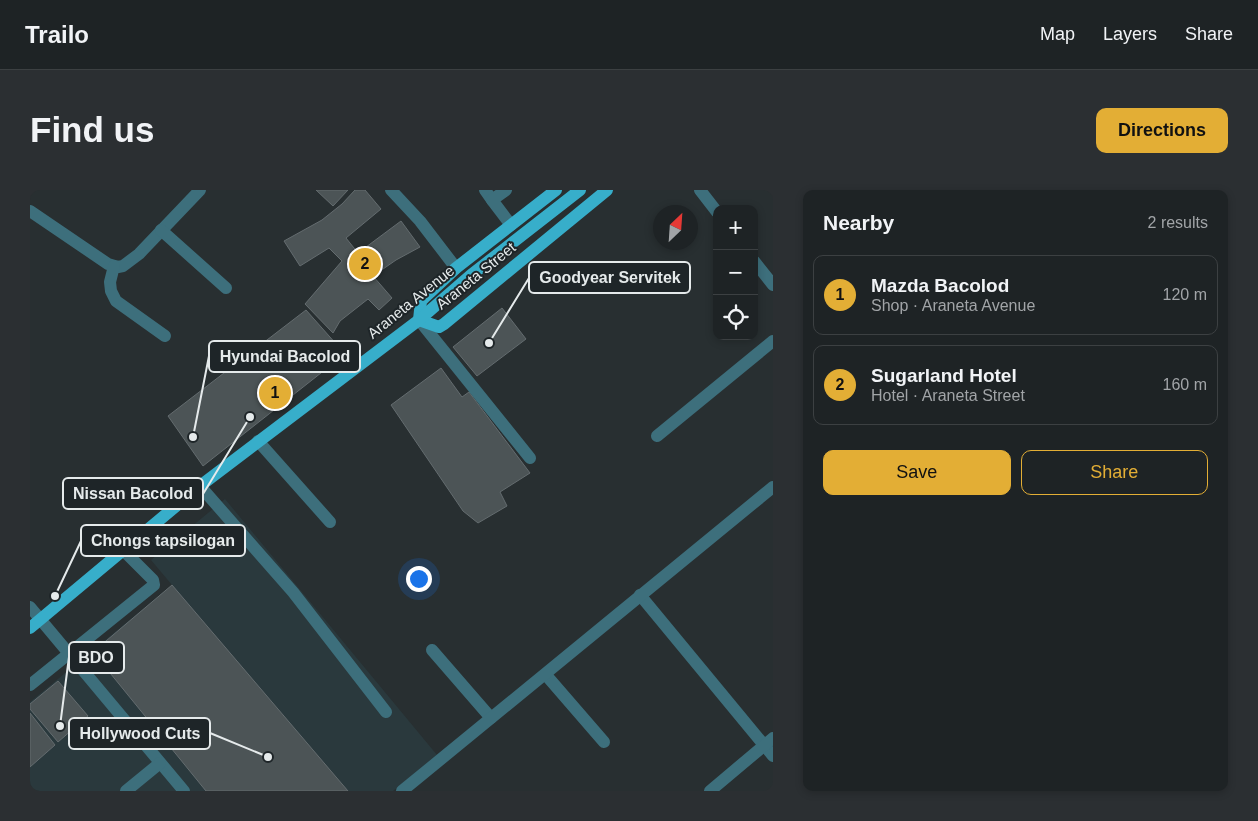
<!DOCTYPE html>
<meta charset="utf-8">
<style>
:root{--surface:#1e2325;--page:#2b2f32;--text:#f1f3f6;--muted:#a1a4a7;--line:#3c4042;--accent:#e3ae35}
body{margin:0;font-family:Helvetica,sans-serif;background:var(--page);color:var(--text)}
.controls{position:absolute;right:15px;top:15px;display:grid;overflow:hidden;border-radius:10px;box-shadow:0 2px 8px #0003}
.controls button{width:45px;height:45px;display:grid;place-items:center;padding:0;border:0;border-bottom:1px solid var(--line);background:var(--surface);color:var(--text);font:25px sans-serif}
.compass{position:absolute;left:623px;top:15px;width:45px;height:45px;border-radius:50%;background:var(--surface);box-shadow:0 2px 8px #0003;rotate:25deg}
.you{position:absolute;left:388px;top:388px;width:18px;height:18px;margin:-12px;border:4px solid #fff;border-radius:50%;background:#1a73e8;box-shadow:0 0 0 8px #1a73e833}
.badge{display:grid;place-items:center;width:32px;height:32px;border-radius:50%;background:var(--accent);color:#111;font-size:16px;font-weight:700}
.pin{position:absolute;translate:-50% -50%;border:2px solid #fff;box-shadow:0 1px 5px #0006}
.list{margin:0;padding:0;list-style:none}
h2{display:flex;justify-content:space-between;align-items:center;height:65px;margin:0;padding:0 20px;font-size:21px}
h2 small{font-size:16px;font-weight:400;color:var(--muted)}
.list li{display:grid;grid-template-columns:32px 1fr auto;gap:15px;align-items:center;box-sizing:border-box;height:80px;margin:0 10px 10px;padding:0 10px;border:1px solid var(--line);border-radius:10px}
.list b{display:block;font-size:19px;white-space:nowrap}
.list p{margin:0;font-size:16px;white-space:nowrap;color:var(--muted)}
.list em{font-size:16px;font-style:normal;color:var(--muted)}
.actions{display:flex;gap:10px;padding:15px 20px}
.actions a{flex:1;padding:11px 0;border:1px solid var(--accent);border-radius:10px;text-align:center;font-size:18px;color:var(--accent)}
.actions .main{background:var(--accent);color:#111}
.icon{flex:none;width:28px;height:28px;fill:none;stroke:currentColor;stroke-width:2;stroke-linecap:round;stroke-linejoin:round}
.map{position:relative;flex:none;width:743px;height:601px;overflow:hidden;border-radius:10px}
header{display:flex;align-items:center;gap:30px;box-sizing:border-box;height:70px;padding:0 25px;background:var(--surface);border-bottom:1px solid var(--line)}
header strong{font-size:24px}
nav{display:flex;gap:28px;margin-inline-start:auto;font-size:18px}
.intro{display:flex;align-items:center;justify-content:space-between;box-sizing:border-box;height:120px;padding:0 30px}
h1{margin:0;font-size:35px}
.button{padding:12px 22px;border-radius:10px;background:var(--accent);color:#111;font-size:18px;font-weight:700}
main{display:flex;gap:30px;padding:0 30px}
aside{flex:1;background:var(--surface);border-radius:10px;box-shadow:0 2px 8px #0003}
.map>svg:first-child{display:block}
.built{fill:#2a393d}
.building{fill:#4c5456;stroke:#646c6f}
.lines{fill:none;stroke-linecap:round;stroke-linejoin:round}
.minor{stroke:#3d6f7c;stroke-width:12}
.major{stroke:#37aeca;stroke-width:12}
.labels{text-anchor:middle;stroke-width:4;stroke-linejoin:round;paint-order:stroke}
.street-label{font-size:15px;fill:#e5eaeb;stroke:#1e2528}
.leader{fill:none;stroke:#e5eaeb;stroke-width:2}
.callout-dot{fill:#e5eaeb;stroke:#1e2528;stroke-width:2}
.callout{fill:#1e2528;stroke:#e5eaeb;stroke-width:2}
.callout-label{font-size:16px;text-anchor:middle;font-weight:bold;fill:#e5eaeb}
</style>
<header>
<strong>Trailo</strong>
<nav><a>Map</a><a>Layers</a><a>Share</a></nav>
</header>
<div class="intro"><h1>Find us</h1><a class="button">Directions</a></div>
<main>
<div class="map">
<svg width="743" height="601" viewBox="0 0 743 601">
<rect width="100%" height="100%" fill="#282f31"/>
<polygon class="built" points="195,309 407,565 363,601 0,601 0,512 142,395 121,370"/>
<g class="building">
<polygon points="286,0 318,0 303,16"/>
<polygon points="325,0 335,0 351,19 316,48 328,63 371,31 390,57 366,70 343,86 362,108 349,120 338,109 310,131 303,143 275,114 312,71 299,58 270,76 254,51 292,30 312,14"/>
<polygon points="472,118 496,149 447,186 423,157"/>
<polygon points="276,120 315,164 173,276 138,226"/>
<polygon points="411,178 432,207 439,202 500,283 470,302 477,316 448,333 433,321 361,215"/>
<polygon points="142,395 318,601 176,601 63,462"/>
<polygon points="28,491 58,526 28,552 0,519 0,514"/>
<polygon points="0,523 25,555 0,577"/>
</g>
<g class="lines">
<g class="minor">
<polyline points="361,0 390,31 426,78"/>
<polyline points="455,0 462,10"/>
<polyline points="476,0 462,10 481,35"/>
<polyline points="670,0 687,22"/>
<polyline points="0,21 78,74 88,77 93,76 109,64 170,0"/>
<polyline points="131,40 196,98"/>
<polyline points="724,71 743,95"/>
<polyline points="84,76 80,92 81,101 86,111 135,146"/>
<polyline points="389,130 500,268"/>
<polyline points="627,246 743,151"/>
<polyline points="228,251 300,332"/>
<polyline points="170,296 263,402 356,522"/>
<polyline points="610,405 743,566"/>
<polyline points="0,417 154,601"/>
<polyline points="402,460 461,528"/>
<polyline points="516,485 574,552"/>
<polyline points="0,495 124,395 123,390 93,360"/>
<polyline points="96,601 130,573"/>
<polyline points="372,601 743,297"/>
<polyline points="680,601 743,548"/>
</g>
<g class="major">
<polyline points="526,0 426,78 396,106 391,111 389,130 409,137 414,134 577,0"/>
<polyline points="0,438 170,296 389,130 441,85 550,0"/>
</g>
</g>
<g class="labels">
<g class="street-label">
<text transform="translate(446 86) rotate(-39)" y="5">Araneta Street</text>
<text transform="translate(381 112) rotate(-39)" y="5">Araneta Avenue</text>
</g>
</g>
<path class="leader" d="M459 153L499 88M163 247L179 166M220 227L173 304M25 406L51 351M30 536L39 467M238 567L180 543"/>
<g class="callout-dot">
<circle cx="459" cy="153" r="5"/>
<circle cx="163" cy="247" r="5"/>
<circle cx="220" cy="227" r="5"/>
<circle cx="25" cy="406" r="5"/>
<circle cx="30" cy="536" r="5"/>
<circle cx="238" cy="567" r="5"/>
</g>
<g class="callout">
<rect x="499" y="72" width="161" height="31" rx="5"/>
<rect x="179" y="151" width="151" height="31" rx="5"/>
<rect x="33" y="288" width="140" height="31" rx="5"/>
<rect x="51" y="335" width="164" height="31" rx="5"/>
<rect x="39" y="452" width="55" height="31" rx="5"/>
<rect x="39" y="528" width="141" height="31" rx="5"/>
</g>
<g class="callout-label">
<text x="580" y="93">Goodyear Servitek</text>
<text x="255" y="172">Hyundai Bacolod</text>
<text x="103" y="309">Nissan Bacolod</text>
<text x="133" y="356">Chongs tapsilogan</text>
<text x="66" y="473">BDO</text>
<text x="110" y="549">Hollywood Cuts</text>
</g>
</svg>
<div class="controls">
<button>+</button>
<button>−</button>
<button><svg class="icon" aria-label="locate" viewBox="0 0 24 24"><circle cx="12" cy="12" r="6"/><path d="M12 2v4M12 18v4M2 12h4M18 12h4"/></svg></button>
</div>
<svg class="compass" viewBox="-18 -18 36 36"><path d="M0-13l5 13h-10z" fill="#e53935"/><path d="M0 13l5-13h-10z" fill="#a1a4a7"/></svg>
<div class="you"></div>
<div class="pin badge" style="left:245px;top:203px">1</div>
<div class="pin badge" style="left:335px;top:74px">2</div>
</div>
<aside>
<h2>Nearby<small>2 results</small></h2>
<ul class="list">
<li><span class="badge">1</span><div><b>Mazda Bacolod</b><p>Shop · Araneta Avenue</p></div><em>120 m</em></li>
<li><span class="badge">2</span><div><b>Sugarland Hotel</b><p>Hotel · Araneta Street</p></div><em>160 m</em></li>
</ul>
<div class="actions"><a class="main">Save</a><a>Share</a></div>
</aside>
</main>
